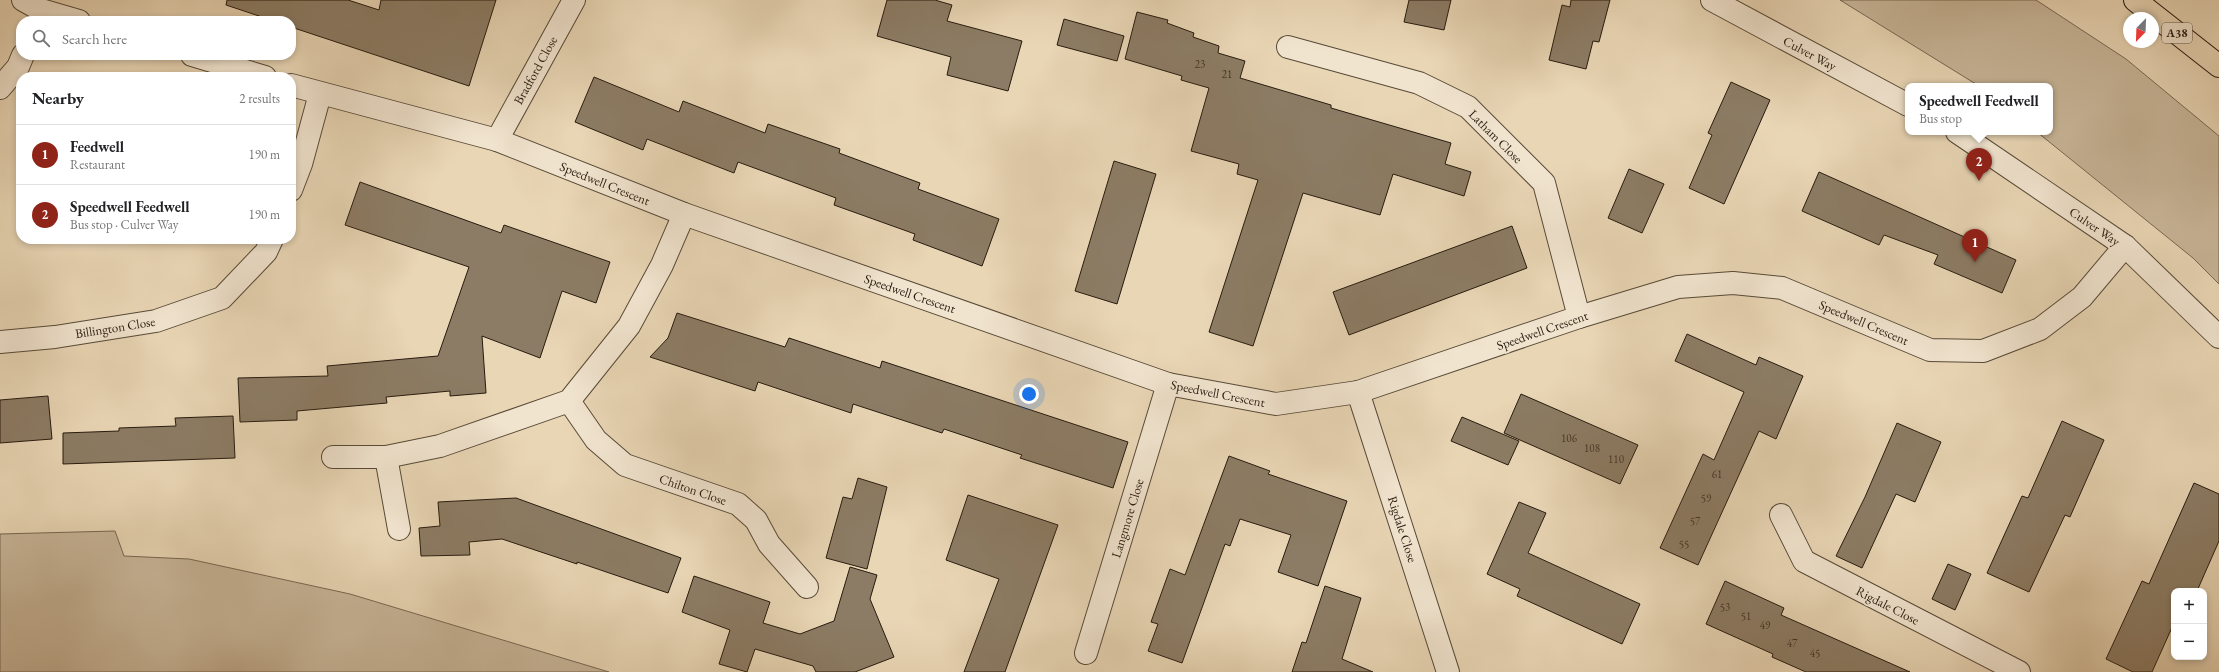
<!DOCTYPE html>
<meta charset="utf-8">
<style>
:root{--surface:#fff;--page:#f6f6f6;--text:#202124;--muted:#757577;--line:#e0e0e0;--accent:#8f2418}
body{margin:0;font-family:"EB Garamond",serif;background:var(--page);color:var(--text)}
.controls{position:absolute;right:12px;bottom:12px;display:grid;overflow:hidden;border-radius:8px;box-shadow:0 2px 6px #0003}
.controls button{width:36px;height:36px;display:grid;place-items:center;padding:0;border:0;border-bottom:1px solid var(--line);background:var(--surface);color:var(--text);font:20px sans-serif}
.compass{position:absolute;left:2123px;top:12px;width:36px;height:36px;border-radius:50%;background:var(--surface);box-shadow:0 2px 6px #0003;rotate:203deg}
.you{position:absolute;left:1029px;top:394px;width:14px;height:14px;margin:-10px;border:3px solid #fff;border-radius:50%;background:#1a73e8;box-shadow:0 0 0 6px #1a73e833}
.badge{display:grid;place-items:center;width:26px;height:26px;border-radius:50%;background:var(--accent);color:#fff;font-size:13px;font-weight:700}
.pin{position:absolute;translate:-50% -33px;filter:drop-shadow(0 1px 2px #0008)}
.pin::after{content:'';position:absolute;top:21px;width:14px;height:12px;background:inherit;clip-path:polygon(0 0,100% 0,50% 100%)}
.popup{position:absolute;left:1905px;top:83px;width:148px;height:52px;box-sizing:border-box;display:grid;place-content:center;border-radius:8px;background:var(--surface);filter:drop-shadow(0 1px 3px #0005);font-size:13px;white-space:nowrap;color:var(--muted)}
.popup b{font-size:15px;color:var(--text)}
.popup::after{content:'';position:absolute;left:50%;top:100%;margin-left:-8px;border:8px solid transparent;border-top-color:var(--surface)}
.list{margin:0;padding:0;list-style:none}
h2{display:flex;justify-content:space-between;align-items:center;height:52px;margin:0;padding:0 16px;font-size:17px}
h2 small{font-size:13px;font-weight:400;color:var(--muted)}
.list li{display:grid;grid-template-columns:26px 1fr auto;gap:12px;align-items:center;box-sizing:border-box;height:60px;padding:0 16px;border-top:1px solid var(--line)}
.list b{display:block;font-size:15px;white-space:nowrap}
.list p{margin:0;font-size:13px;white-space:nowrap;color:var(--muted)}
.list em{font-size:13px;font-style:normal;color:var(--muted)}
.icon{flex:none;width:22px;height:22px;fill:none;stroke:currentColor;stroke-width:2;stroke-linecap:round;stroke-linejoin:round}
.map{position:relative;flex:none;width:2219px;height:672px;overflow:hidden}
.search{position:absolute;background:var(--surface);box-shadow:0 2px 6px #0003;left:16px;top:16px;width:280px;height:44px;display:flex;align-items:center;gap:10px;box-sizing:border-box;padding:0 14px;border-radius:16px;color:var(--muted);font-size:15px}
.panel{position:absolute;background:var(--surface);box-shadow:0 2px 6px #0003;left:16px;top:72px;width:280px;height:172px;border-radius:16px}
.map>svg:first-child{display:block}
.green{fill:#c8b699;stroke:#786854}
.building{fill:#8c7c65;stroke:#271b0f}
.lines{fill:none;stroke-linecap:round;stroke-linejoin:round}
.minor-casing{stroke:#584a38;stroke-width:24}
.highway-casing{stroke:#271b0f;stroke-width:24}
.minor{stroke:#f1e4cf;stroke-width:22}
.highway{stroke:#e9d6b5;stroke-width:22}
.labels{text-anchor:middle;stroke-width:4;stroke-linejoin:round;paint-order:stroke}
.number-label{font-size:11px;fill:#403324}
.shield{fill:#f1e4cf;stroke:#645749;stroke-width:1}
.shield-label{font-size:12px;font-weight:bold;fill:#271b0f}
.street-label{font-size:13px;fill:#271b0f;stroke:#f1e4cf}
</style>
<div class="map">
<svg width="2219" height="672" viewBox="0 0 2219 672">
<rect width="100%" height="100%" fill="#e9d6b5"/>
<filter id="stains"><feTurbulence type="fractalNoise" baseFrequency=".005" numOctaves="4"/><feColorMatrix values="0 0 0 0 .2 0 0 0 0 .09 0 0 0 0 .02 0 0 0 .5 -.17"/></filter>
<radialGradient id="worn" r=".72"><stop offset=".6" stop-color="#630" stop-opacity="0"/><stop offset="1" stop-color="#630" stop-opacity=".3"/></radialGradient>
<g class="green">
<polygon points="1840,0 2036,0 2126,59 2219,136 2219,284 2193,258 2037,132 2050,132 2050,86 1979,86"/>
<polygon points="115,531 124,556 189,559 350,594 609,672 0,672 0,534"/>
</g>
<g class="building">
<polygon points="227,0 348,0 379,10 381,0 496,0 469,86 291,27 291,21 274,21 226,5"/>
<polygon points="887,0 935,0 952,5 947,21 1022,41 1008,91 947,75 951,57 877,36"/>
<polygon points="1409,0 1451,0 1444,30 1404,22"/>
<polygon points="1571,0 1610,0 1599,42 1593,41 1586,69 1549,60 1562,5 1570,7"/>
<polygon points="1137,12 1168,20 1167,23 1194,33 1193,37 1219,46 1218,53 1245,61 1240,78 1331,105 1331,108 1451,143 1445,164 1471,172 1464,196 1393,174 1380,215 1303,193 1253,346 1209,332 1258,180 1237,174 1239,164 1191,151 1209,88 1181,80 1182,76 1125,59"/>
<polygon points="1064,19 1124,36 1117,61 1057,45"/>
<polygon points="594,77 679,112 683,101 765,133 768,124 840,149 839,153 920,183 918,189 999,219 982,266 913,240 915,234 834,205 836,198 738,162 734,173 647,139 643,150 575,122"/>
<polygon points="1731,82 1770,100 1724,204 1689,188 1712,135 1708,133"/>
<polygon points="1114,161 1156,174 1117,304 1075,291"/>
<polygon points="1629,169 1664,184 1642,233 1608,218"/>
<polygon points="1819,172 2016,260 2002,293 1934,264 1938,255 1884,235 1879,245 1802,211"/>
<polygon points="360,182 501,233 504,225 610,262 596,303 562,291 540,358 482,336 486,393 450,396 450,391 386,397 387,403 297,411 297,420 240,422 238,378 328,376 327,366 438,356 469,267 345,225"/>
<polygon points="1512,226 1527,268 1349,335 1333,292"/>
<polygon points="677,313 785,347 789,338 880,368 882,361 1128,442 1113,488 1020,458 1022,455 944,429 942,433 853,404 851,413 758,382 755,391 650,357 668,338"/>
<polygon points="1687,334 1756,365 1759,357 1803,376 1776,439 1759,431 1698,565 1660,548 1703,454 1714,460 1744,392 1675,361"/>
<polygon points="1521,394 1638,445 1620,484 1504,433"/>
<polygon points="48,396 52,439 0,443 0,400"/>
<polygon points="233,416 235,458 63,464 63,433 119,431 119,428 176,426 175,418"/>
<polygon points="1462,417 1519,441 1508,465 1451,441"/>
<polygon points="2062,421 2104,440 2070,517 2065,515 2029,592 1987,573 2022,496 2028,498"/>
<polygon points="1897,423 1941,442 1915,502 1896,494 1862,568 1836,556 1865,497"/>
<polygon points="1229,456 1270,471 1268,474 1347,501 1318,586 1278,572 1291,535 1240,519 1230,546 1225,544 1182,663 1148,651 1158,624 1151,622 1170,569 1185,575"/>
<polygon points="858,478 887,487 867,569 826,558 843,497 852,499"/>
<polygon points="2194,483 2219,494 2219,541 2197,591 2174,591 2174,623 2152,672 2133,672 2106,659 2142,581 2149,584"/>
<polygon points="968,495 1058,525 1005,672 964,672 999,579 946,560"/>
<polygon points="516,498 681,558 668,593 577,562 577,564 502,539 469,542 470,555 421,556 419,528 440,526 438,502"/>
<polygon points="1519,502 1546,513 1528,553 1640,604 1622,644 1517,596 1520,589 1487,574"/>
<polygon points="1948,564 1971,574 1955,610 1932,599"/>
<polygon points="850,567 877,575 870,599 894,657 855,672 816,672 813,666 755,649 747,672 719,664 730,630 682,612 694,576 770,602 763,623 800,634 834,621"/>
<polygon points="1725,581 1784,608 1781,615 1910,672 1806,672 1772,657 1773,654 1706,624"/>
<polygon points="1325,586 1361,598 1342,659 1373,672 1292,672 1302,642 1306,643"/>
</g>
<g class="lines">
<defs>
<g id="minor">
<polyline points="23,0 41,10 79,21"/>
<polyline points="1712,0 1908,105"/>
<polyline points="1288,47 1419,83 1468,107 1544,183 1579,317"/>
<polyline points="192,55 265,77"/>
<polyline points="291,85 497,140 684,214 1168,384 1276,404 1358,392 1579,317 1678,287 1733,283 1782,288 1930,350 1983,351 2040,329 2082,297 2125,246"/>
<polyline points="0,88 18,67 23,55"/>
<polyline points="1957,132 2125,246 2219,337"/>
<polyline points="497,140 574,0"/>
<polyline points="291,190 301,164 320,94"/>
<polyline points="0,342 55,337 156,321 222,298 266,252 272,239"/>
<polyline points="1358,392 1448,672"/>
<polyline points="569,401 596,440 625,465 738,504 756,520 769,544 807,587"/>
<polyline points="333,457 386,457 440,446 569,401 629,326 662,265 684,214"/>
<polyline points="386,457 399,529"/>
<polyline points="1781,515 1804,561 2019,672"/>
<polyline points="1086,653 1168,384"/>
</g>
<polyline id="highway" points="2135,0 2219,66"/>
</defs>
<use href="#minor" class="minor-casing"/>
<use href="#highway" class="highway-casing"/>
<use href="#minor" class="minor"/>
<use href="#highway" class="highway"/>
</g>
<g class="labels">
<g class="number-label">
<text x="1200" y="68">23</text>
<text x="1227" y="78">21</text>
<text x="1569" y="442">106</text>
<text x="1592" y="452">108</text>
<text x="1616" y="463">110</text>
<text x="1717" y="478">61</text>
<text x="1706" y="502">59</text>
<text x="1695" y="525">57</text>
<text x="1684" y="548">55</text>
<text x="1725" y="611">53</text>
<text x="1746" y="620">51</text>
<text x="1765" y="629">49</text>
<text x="1792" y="647">47</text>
<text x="1815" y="657">45</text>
</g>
<rect class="shield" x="2162" y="23" width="30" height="20" rx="3"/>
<g class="shield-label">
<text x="2177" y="37">A38</text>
</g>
<g class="street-label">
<text transform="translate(1810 53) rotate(28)" y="5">Culver Way</text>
<text transform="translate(535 70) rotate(-61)" y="5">Bradford Close</text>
<text transform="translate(1496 136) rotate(45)" y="5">Latham Close</text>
<text transform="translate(605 183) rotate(22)" y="5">Speedwell Crescent</text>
<text transform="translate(2095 226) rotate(34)" y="5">Culver Way</text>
<text transform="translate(910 293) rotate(19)" y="5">Speedwell Crescent</text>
<text transform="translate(1864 322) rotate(23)" y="5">Speedwell Crescent</text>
<text transform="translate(115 327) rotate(-9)" y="5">Billington Close</text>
<text transform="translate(1542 330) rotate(-19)" y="5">Speedwell Crescent</text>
<text transform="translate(1218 393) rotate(11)" y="5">Speedwell Crescent</text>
<text transform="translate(693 489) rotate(19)" y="5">Chilton Close</text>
<text transform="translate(1127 518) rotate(-73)" y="5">Langmore Close</text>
<text transform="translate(1403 529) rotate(72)" y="5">Rigdale Close</text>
<text transform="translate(1888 605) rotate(27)" y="5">Rigdale Close</text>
</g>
</g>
<rect width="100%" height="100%" filter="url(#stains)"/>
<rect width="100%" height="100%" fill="url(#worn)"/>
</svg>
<div class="controls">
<button>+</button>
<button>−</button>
</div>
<svg class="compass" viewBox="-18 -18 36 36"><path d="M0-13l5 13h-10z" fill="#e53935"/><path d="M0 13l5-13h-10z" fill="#757577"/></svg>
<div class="you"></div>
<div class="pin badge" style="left:1975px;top:262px">1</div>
<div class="pin badge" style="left:1979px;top:181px">2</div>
<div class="popup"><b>Speedwell Feedwell</b>Bus stop</div>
<div class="search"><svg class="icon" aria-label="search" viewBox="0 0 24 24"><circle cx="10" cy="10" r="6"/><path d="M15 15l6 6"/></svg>Search here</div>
<section class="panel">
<h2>Nearby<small>2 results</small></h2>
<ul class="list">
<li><span class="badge">1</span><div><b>Feedwell</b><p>Restaurant</p></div><em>190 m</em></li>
<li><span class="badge">2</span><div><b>Speedwell Feedwell</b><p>Bus stop · Culver Way</p></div><em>190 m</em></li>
</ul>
</section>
</div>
